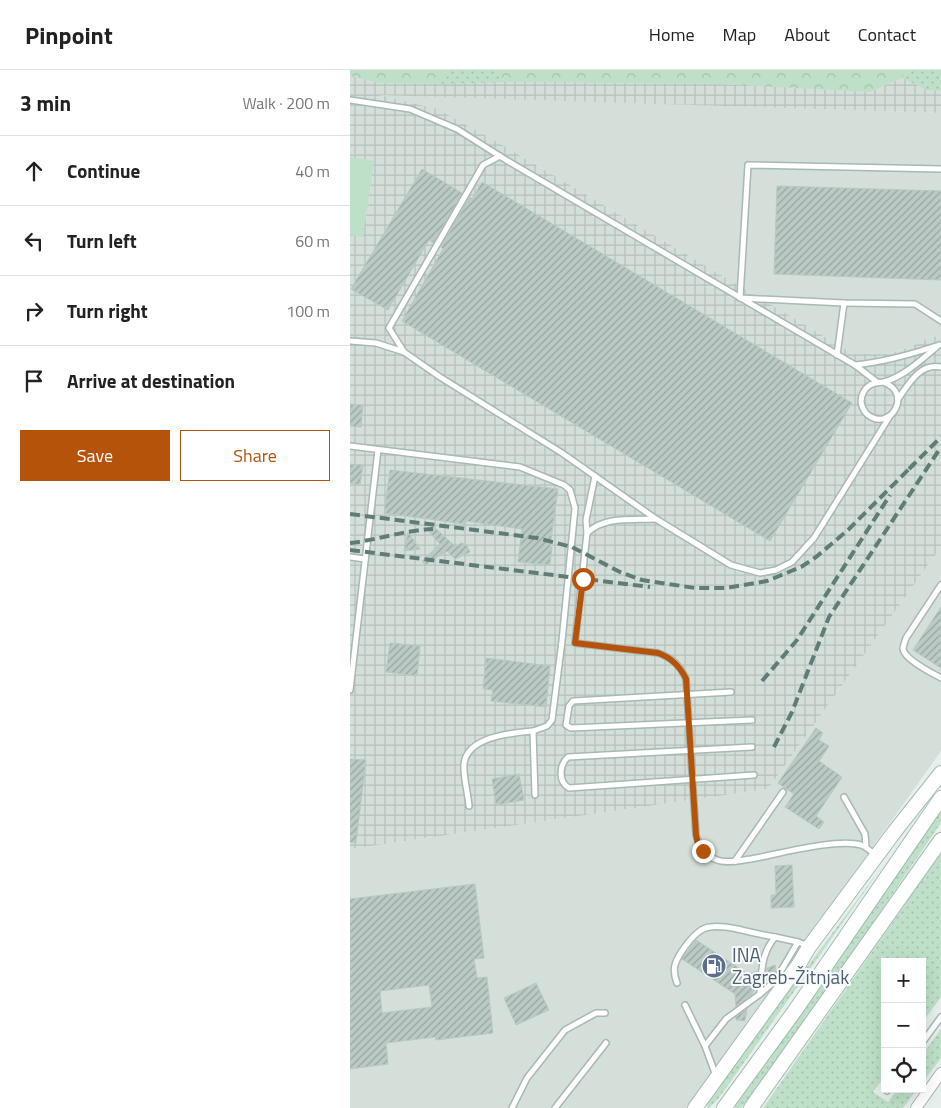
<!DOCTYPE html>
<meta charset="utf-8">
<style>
:root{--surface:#fff;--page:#f6f6f6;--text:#222;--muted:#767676;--line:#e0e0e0;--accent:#b45309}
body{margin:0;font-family:"Titillium Web",sans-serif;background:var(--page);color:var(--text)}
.controls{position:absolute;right:15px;bottom:15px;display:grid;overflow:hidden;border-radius:0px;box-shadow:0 5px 20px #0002}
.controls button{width:45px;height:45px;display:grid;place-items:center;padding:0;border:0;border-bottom:1px solid var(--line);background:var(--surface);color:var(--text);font:25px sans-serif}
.stop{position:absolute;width:15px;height:15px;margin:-11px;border:4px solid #b45309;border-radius:50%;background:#fff}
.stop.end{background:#b45309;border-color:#fff;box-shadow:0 1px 5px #0008}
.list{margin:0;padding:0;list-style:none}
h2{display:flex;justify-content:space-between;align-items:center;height:65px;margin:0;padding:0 20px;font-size:21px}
h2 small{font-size:16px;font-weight:400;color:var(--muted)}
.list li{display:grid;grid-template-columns:32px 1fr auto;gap:15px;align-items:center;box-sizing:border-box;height:70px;padding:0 20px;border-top:1px solid var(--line)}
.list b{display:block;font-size:19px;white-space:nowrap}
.list em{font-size:16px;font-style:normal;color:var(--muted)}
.actions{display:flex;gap:10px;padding:15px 20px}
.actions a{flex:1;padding:11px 0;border:1px solid var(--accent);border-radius:0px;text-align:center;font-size:18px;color:var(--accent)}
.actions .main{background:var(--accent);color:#fff}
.icon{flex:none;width:28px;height:28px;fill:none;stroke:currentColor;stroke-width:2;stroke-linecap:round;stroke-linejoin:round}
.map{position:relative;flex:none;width:591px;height:1038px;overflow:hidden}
header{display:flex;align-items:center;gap:30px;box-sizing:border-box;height:70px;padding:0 25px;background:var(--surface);border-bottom:1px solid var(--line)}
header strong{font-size:24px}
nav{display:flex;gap:28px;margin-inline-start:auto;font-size:18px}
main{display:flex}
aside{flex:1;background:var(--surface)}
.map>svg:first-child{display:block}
.built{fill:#d4dfda}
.industrial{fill:url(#industrial-grid)}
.grass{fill:url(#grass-dots)}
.forest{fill:url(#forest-crowns)}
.garden{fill:#bfe0c8}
.building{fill:url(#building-hatch);stroke:#b8c9c2;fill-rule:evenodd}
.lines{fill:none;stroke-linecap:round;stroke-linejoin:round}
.service-casing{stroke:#a8b8b2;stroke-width:8}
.minor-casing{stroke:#a8b8b2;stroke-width:12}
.secondary-casing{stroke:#a4bbb3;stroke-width:16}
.service{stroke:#fff;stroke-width:5}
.minor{stroke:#fff;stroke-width:10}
.secondary{stroke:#fff;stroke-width:14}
.rail{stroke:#5f7d75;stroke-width:4;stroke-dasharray:10 5;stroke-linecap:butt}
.route{stroke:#b45309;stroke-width:6}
.labels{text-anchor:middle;stroke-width:4;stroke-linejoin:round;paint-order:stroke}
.service-label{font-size:19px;fill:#4e5e75;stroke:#f7fbf9;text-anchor:start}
</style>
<header>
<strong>Pinpoint</strong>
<nav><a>Home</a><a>Map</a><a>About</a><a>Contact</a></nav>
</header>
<main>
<aside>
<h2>3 min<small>Walk · 200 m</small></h2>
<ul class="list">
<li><svg class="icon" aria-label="ahead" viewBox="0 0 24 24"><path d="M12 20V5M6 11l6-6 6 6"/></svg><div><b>Continue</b></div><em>40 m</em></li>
<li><svg class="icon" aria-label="left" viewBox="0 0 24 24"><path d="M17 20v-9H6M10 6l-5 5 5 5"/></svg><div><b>Turn left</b></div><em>60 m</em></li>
<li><svg class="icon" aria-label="right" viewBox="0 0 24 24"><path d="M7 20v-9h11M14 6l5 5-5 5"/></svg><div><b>Turn right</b></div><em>100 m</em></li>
<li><svg class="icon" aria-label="arrive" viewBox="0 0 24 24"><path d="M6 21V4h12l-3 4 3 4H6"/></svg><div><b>Arrive at destination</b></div></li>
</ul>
<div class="actions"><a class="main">Save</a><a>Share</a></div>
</aside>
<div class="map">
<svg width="591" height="1038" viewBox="0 0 591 1038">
<defs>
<pattern id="industrial-grid" width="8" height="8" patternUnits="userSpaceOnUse" patternTransform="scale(1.25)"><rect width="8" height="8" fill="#d4dfda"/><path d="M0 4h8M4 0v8" fill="none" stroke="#b6c1bc"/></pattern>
<pattern id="grass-dots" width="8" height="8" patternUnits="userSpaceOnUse" patternTransform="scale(1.25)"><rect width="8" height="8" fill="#bfe0c8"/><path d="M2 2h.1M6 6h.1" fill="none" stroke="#a4c1ad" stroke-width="1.8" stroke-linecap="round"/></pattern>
<pattern id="forest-crowns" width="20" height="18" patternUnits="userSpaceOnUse" patternTransform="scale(1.25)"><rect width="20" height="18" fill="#bfe0c8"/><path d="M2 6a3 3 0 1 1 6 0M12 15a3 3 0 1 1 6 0" fill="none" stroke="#a4c1ad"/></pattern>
<pattern id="building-hatch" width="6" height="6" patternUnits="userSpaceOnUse" patternTransform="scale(1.25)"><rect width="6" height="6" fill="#bbcac4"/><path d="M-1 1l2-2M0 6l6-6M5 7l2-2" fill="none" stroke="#98a6a0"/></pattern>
</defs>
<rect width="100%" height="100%" fill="#e6efeb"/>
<g class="built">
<polygon points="26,24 591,43 591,266 579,267 561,277 536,284 504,284 151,74"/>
<polygon points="591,477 591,681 338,1038 0,1038 0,779 418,719"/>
</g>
<polygon class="industrial" points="0,0 591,0 591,43 29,25 87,39 151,74 504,284 536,284 561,277 579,267 591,266 591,477 418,719 0,779"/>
<g class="grass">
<polygon points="98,0 150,0 154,12 91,14"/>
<polygon points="555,0 591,0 591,21 577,20 552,8"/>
<path d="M591,738V753L458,947L391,1038L383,1037C455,939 524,839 591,738Z"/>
<polygon points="591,779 591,927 572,953 572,892 535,892 535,1006 523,1022 538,1032 548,1019 567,1019 553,1038 413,1038 552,839"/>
<polygon points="534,794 369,1028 359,1038 357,1036 357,1031"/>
<polygon points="591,959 591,988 572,1013 572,985"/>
</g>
<g class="forest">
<polygon points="0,0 98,0 91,14 30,13 0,6"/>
<polygon points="150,0 555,0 552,8 520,22 369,14 154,12"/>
</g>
<polygon class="garden" points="0,87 24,91 13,167 0,165"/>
<g class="building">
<polygon points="72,99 112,123 83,173 79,170 38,240 1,219"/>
<polygon points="132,112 502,333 420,471 52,251 93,179 91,177 120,127 122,129"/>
<polygon points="427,116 591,121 591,210 424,204"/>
<polygon points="0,334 13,335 11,357 0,356"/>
<polygon points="0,394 13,395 10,415 0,413"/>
<polygon points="40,400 208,419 200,477 202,477 200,495 168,492 172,459 116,451 115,454 34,443"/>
<polygon points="84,457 106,477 111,473 116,474 120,482 105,489 97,481 75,495 72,491 90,474 79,462"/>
<polygon points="58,462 70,479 54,481"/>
<polygon points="591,537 591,598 563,580"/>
<polygon points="40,573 70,576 67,606 36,602"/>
<polygon points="136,588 200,596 196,637 141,631 143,620 133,619"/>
<polygon points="466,658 473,663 469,670 479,676 469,691 492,707 466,746 474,752 469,759 435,737 444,724 428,713"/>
<polygon points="0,689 16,690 6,773 0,772"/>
<polygon points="169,704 174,730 146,735 142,709"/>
<polygon points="442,795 444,837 421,838 421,825 426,825 425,796"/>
<path d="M125,814L134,888L124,889L127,908L137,907L143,963L86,970L85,967L36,973L38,994L0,999V829ZM79,915L82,937L32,943L30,921Z"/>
<polygon points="346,870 398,904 407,901 406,918 401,925 386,937 385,924 332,889"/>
<polygon points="425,895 426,900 422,907 415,911 417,898"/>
<polygon points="186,913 199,940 166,955 154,928"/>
<polygon points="397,939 395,951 386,950 386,947"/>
</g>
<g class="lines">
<defs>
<g id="service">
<polyline points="0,30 60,39 107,59 156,90 505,295 527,312"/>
<polyline points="591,99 398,95 390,228 494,233 565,234 591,251"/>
<polyline points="0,271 26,273 54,282 90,307 212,383 306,449 381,495 410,503 426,500 442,492 464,468 540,346"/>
<polyline points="54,282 39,258 133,95 150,86"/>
<polyline points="487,285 494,233"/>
<path d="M505,295C534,292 559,285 586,276"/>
<path d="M533,312C564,323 540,362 518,345C514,342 512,337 511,332C511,325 514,319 520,315C525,312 529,313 534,312C555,306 573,288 589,275"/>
<path d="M548,329C559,314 569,293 591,297"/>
<polyline points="0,376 170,397 214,415 220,420 225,438 212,571 202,650 197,656 183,661 185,725"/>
<path d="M305,449C282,450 254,446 237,463L225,573L308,583C322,588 330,595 336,609L346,765C349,776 356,786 367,790C377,794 392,790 401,789C428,784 487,768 511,775C517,777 522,782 526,786"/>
<polyline points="237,463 236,450 245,406"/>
<polyline points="0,487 15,489"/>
<path d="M591,515L556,568C555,572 553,575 553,579C555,590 582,603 591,608"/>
<polyline points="0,620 28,380"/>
<polyline points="381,622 223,631 219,636 216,655 221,658 402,650"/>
<path d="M402,677L218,687C209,695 208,712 219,718L404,705"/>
<polyline points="494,727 515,764 516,777"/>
<path d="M119,736C118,723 113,707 114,694C117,666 163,663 183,661"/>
<polyline points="385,791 433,722"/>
<path d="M327,913C322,900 324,893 332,881C349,856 357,853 387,859C400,862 412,865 425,867"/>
<polyline points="410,924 425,911 448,872"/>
<polyline points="335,935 355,976"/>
<polyline points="572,973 591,947"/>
<path d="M366,1006L355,976L376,949L410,924C412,902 410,886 425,867L448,872L459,876"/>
<polyline points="537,1021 539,1019"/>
<polyline points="162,1038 177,1008 215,960 246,943 255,943"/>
<polyline points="205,1038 256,973"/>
</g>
<polyline id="minor" points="566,1038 591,1003"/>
<g id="secondary">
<polyline points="345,1038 449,894 459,877 545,761 591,703"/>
<polyline points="374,1038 444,942 591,728"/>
<polyline points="401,1038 591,770"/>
</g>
</defs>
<use href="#service" class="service-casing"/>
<use href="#minor" class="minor-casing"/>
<use href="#secondary" class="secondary-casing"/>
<use href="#service" class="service"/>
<use href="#minor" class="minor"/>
<use href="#secondary" class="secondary"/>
<g class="rail">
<polyline points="559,399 591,367"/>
<polyline points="0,444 187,468 222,477 270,502 292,510 345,518 376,518 417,511 451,497 466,487 498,460 564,394"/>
<path d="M0,473C28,470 55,460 83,459"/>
<polyline points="0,480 300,517"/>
<polyline points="412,611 447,570 540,425"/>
<polyline points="424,677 442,642 479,547 591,377"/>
</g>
</g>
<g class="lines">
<path class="route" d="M233,509L225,573L308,583C322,588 330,596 336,609L346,765L348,774L353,781"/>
</g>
<defs>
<symbol id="fuel-disc" viewBox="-11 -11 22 22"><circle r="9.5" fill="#5c6f8a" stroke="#f7fbf9"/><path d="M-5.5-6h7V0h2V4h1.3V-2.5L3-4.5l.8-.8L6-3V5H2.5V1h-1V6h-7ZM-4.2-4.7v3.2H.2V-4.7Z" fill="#fff"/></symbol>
</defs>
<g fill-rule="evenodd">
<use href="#fuel-disc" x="350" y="882" width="28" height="28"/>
</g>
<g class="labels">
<g class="service-label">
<text x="382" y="892">INA<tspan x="382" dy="22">Zagreb-Žitnjak</tspan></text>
</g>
</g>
</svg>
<div class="controls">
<button>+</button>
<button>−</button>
<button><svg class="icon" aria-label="locate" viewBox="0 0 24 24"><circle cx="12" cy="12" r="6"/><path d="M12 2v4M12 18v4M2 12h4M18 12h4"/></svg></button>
</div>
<div class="stop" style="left:233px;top:509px"></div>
<div class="stop end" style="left:353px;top:781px"></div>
</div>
</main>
